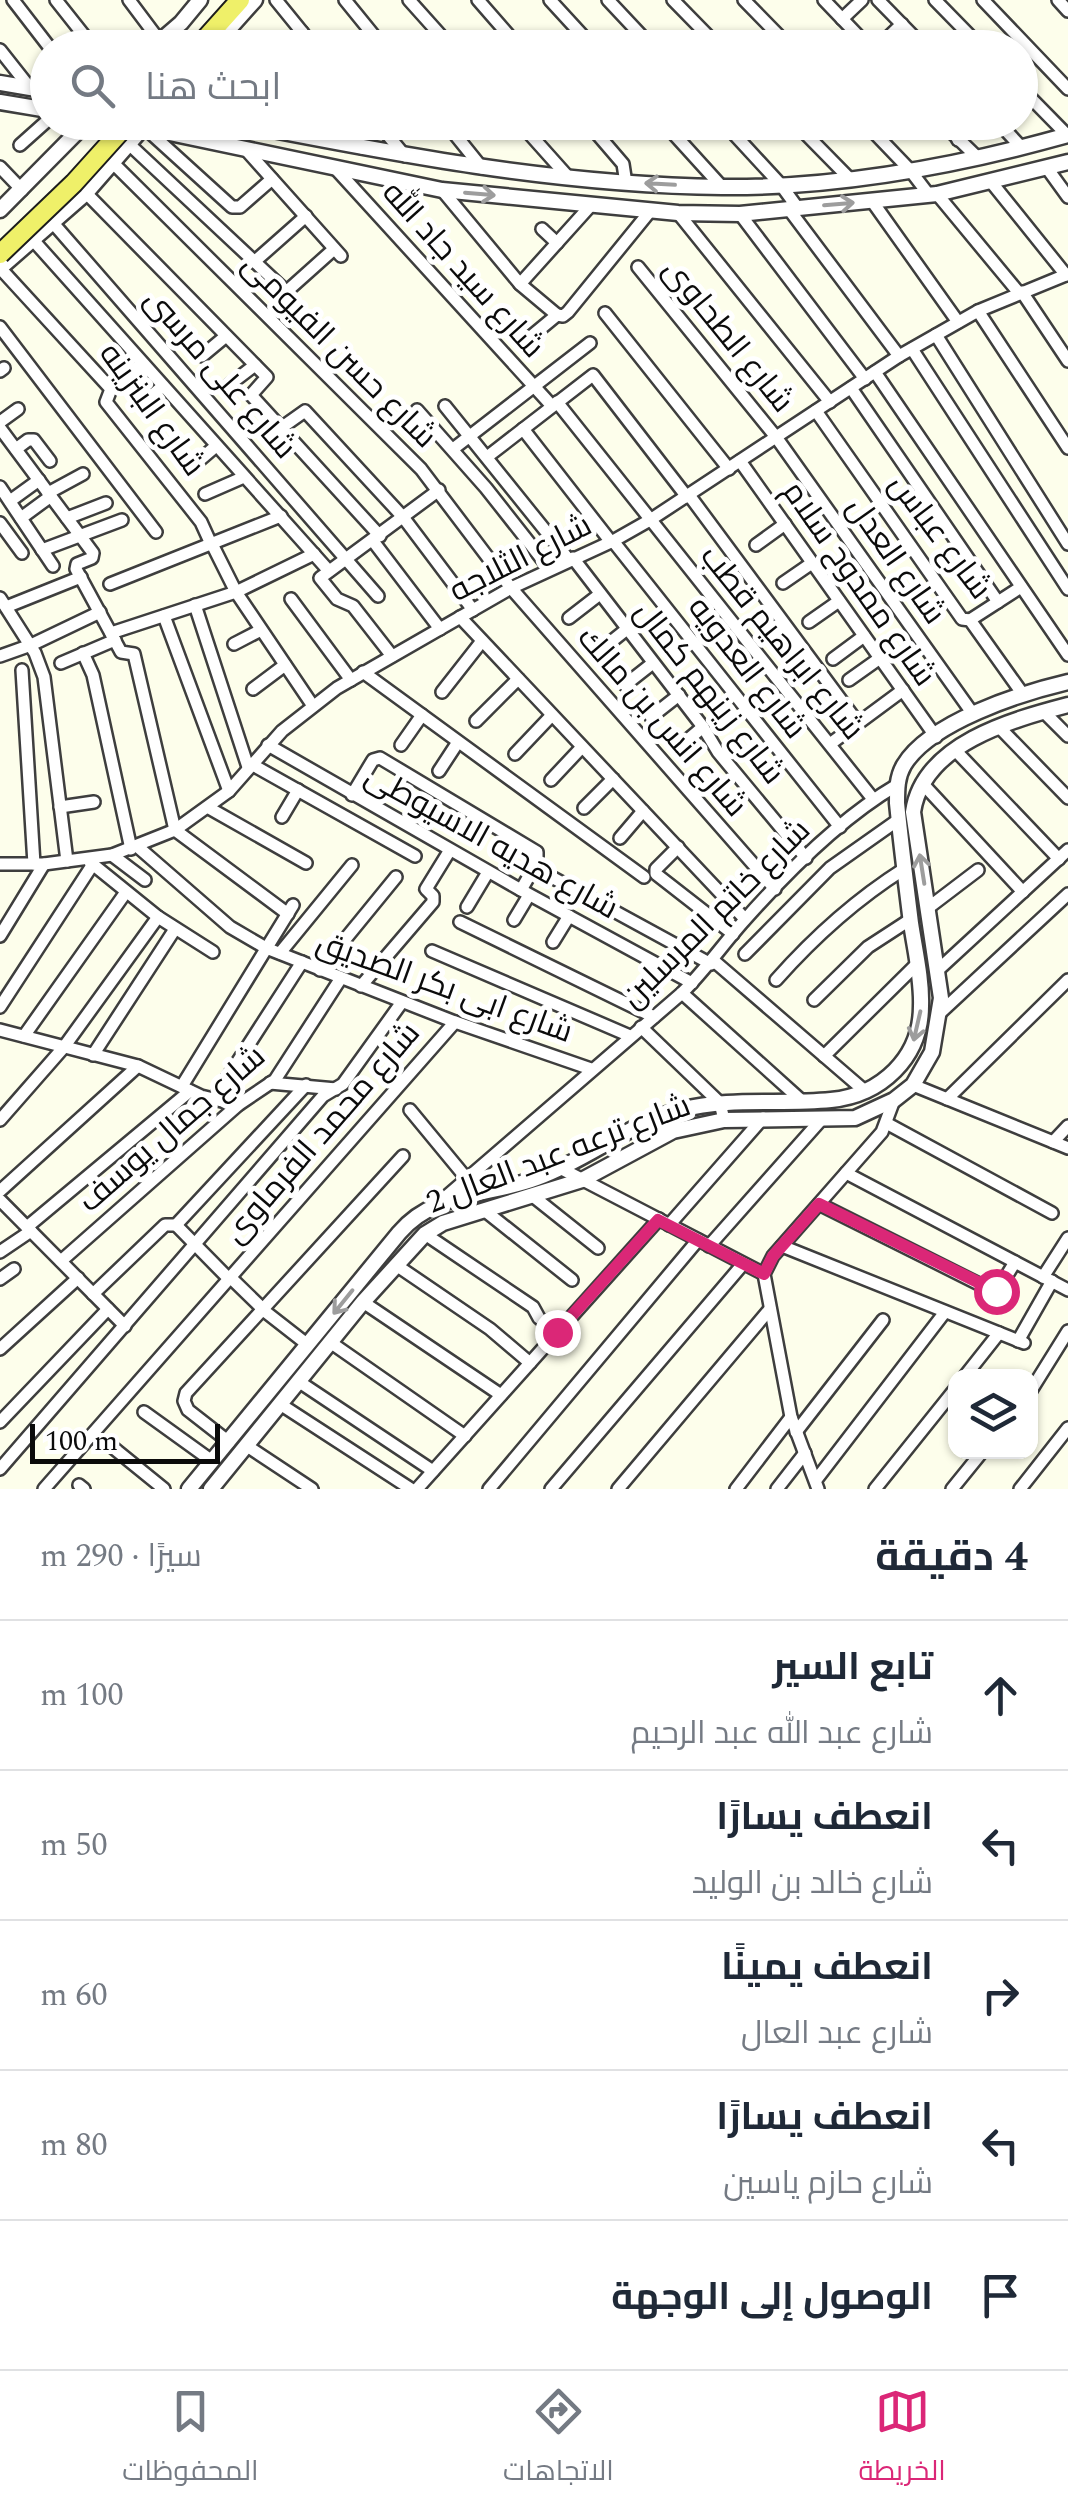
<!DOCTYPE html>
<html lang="ar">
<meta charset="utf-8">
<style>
:root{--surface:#fff;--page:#f2f2f3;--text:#1f2937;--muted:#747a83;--line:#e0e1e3;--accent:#db2777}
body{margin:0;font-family:Spectral,Cairo,serif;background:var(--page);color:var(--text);direction:rtl}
.controls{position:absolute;right:30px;bottom:30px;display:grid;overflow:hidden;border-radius:20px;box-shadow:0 2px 8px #0004}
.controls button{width:90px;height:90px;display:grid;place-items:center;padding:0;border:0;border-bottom:2px solid var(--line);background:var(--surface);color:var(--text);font:50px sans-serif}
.scale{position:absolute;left:30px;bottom:25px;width:190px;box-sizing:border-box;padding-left:10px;border:5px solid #0b0b0b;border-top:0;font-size:28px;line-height:35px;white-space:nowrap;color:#0b0b0b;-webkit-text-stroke:8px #fff;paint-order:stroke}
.stop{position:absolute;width:30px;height:30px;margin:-22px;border:8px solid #db2777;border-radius:50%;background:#fff}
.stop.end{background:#db2777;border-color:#fff;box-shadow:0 2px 10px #0008}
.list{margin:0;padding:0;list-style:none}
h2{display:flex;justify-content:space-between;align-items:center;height:130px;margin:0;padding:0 40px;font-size:42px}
h2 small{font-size:32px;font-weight:400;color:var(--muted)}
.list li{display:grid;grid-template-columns:65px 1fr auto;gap:30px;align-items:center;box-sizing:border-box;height:150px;padding:0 40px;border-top:2px solid var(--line)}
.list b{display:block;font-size:38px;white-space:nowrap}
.list p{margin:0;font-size:32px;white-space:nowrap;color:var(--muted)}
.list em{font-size:32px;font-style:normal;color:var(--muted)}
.icon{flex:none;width:55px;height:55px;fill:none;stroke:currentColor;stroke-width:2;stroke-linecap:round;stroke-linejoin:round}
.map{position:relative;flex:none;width:1068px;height:1489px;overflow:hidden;direction:ltr}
.search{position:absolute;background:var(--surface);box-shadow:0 2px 8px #0004;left:30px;right:30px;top:30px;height:110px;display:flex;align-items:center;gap:25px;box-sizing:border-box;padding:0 35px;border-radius:55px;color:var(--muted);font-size:38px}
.sheet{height:880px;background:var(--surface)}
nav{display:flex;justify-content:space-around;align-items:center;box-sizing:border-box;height:140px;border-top:2px solid var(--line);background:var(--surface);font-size:28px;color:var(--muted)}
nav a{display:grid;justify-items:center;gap:5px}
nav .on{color:var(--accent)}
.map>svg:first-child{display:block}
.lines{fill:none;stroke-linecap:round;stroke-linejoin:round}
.minor-casing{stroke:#3e3e3e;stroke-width:16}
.tertiary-casing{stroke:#3e3e3e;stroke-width:19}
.primary-casing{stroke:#1c1c1c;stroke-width:22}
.minor{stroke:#fff;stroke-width:11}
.tertiary{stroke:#fff;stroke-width:14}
.primary{stroke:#eff069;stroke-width:18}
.primary-bridge-casing{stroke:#1c1c1c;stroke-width:22;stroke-linecap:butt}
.primary-bridge{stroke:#eff069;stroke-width:18}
.oneway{stroke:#9d9d9d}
.route{stroke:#db2777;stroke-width:12}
.labels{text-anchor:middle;stroke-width:10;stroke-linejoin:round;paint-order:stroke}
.street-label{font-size:32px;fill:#0b0b0b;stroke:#fff}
</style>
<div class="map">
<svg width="1068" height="1489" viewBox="0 0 1068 1489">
<rect width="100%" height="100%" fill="#fdfeeb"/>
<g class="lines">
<defs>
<g id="minor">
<polyline points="13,0 50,48"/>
<polyline points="56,0 94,48"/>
<polyline points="129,0 159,40"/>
<polyline points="276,0 315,48"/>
<polyline points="345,0 384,48"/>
<polyline points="409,0 452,48"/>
<polyline points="478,0 520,48"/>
<polyline points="550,0 594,48"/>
<polyline points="608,0 653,48"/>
<polyline points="673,0 720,48"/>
<polyline points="744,0 791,48"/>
<polyline points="824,0 870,48"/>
<polyline points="878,0 925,48"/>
<polyline points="935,0 982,48"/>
<polyline points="983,0 1068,89"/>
<polyline points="1058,0 1068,11"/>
<polyline points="842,19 862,0"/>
<polyline points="285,48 302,32"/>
<polyline points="877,48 902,24"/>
<polyline points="0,50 30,88"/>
<polyline points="1020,87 1067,135"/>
<polyline points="343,122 362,148"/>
<polyline points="377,122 405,156"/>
<polyline points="445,122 482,168"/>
<polyline points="519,122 569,178"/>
<polyline points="587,122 623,164 625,177 622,182"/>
<polyline points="663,122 722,187"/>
<polyline points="723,122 781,185 797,207"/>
<polyline points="794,122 848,177"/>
<polyline points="864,122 910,170 929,195"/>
<polyline points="941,122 978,158"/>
<polyline points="998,122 1022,148"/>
<polyline points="145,128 232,207 240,207 272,179"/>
<polyline points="958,140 978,122"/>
<polyline points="20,145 48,120"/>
<polyline points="130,145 289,294"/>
<polyline points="248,152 341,256"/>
<polyline points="114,164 421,469 511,588 775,889"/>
<polyline points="0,167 22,190"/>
<polyline points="1047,168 1068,197"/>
<polyline points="336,169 552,406"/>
<polyline points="992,183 1066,275"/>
<polyline points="442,190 520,284 557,315"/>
<polyline points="86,193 267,377 251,395 380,536"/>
<polyline points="937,194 1019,293"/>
<polyline points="872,201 958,322"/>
<polyline points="788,208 899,356"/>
<polyline points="678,213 830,402"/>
<polyline points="740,214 865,379"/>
<polyline points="53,223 378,596"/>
<polyline points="542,229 557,243"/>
<polyline points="33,240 329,571"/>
<polyline points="254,262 306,216"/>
<polyline points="638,267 776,437 973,714"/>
<polyline points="0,268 111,389 106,402 201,522 211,544"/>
<polyline points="520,284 592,204"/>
<polyline points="286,292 334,249"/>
<polyline points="1022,292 1068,361"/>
<polyline points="978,311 1068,448"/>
<polyline points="605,313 729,469"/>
<polyline points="0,327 156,532"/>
<polyline points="936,335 1068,544"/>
<polyline points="528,339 557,315 563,316 568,312 651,210"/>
<polyline points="912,349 1068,589"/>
<polyline points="202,356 226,336"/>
<polyline points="0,371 4,368"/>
<polyline points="875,372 1068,655"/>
<polyline points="229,385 255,365"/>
<polyline points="851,388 998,602"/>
<polyline points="111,389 142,363"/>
<polyline points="144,402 163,386"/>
<polyline points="557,402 873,799"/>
<polyline points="445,406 569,560"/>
<polyline points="417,410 486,488 549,568"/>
<polyline points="816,411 962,619 970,620 1022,693"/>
<polyline points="0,422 18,409"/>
<polyline points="0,428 93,553 92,558 77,564 76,569 121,652 134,654 175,830 288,914"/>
<polyline points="281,428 305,411 403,517 473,610"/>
<polyline points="523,429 611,542"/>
<polyline points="16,449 28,440 34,440 50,461"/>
<polyline points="453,449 590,343"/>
<polyline points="487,457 593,375 687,497"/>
<polyline points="740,461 936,737"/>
<polyline points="188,470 216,446"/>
<polyline points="0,487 53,566"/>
<polyline points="48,493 83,474"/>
<polyline points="205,494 244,477"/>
<polyline points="689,495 858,723"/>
<polyline points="10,501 39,480"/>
<polyline points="21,518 51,496"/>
<polyline points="67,518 106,503"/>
<polyline points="0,523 22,553"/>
<polyline points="373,541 440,629"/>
<polyline points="613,541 840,827"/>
<polyline points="212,544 236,592 313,706"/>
<polyline points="756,545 785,524"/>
<polyline points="42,550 122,520"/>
<polyline points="573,558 703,727 718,752 806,858"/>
<polyline points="783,583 812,563"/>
<polyline points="110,584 281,516"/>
<polyline points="0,598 35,653 44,677 67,861"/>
<polyline points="291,599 351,680"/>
<polyline points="195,605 248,767"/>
<polyline points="6,607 81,577"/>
<polyline points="164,616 229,791"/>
<polyline points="460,617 745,919"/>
<polyline points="569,618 600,594"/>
<polyline points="970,620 1021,587"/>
<polyline points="809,622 839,601"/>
<polyline points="111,633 236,592 314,554"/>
<polyline points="234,644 261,630"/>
<polyline points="83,653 93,675 131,849"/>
<polyline points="597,653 627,629"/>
<polyline points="0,656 31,645 100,612"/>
<polyline points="392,656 353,606 337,599 320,578 439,490"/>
<polyline points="833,659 864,636"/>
<polyline points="61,663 115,640"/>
<polyline points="22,670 34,864"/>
<polyline points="363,672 644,877"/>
<polyline points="849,680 880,658"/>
<polyline points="625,685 653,663"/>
<polyline points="253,689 285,665"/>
<polyline points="442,692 482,641"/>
<polyline points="1043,711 1068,736"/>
<polyline points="651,717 679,695"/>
<polyline points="476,721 518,679"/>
<polyline points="999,727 1068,798"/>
<polyline points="830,744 903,690"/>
<polyline points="268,745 521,890 692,983"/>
<polyline points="401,745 422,715"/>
<polyline points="678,748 703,727"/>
<polyline points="955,750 1059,859"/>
<polyline points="515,754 552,715"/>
<polyline points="251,764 415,856"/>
<polyline points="439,771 458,742"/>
<polyline points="551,780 582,747"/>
<polyline points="922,783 1023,892"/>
<polyline points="352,795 373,760 380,758 537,852 537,862 521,890"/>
<polyline points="60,807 94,802"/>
<polyline points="209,808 306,863"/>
<polyline points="584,808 613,779"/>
<polyline points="282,817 298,790"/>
<polyline points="620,838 643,811"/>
<polyline points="138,847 230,927 266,948 455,1022 591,1069"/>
<polyline points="678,847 656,869 656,874 733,934"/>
<polyline points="112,855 145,880"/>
<polyline points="90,862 158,917 213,952"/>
<polyline points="0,864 44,864 112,855 175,830 229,791 282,731 337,688 511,588 613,541 650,520 899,356 978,311 1068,274"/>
<polyline points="535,868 711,964"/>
<polyline points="467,907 488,872"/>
<polyline points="928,908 978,870"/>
<polyline points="514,920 529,895"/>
<polyline points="460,922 654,1017"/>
<polyline points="0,936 44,864"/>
<polyline points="553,942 569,916"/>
<polyline points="432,951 630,1036"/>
<polyline points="280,953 352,865"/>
<polyline points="745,954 830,868 898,820"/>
<polyline points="714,961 866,1092"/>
<polyline points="320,970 396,877"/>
<polyline points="938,970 1068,850"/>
<path d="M776,980C815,936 855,900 904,869"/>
<polyline points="361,986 433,902 433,896 426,889 450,850"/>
<polyline points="682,993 802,1101"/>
<polyline points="814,1000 868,947 911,919"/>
<polyline points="0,1007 93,864"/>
<polyline points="940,1013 1068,894"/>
<polyline points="641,1027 720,1103 724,1120"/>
<polyline points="0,1030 138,1066 201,1096 238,1105"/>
<polyline points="24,1036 126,892"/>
<polyline points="93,1055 175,929"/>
<polyline points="824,1056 917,964"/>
<polyline points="270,1083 336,1089"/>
<polyline points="913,1085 1068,1148"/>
<polyline points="182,1086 293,905"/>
<polyline points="947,1099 1068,980"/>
<polyline points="213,1100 302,962"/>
<polyline points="410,1110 467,1179"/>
<polyline points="0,1120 64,1047 158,917"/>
<polyline points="888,1124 1052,1213"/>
<polyline points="1053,1142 1068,1126"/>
<polyline points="560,1168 764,1274"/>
<polyline points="846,1173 1068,1290"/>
<polyline points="0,1191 138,1066"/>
<polyline points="534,1197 598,1248"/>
<polyline points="0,1200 125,1326"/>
<path d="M440,1202L682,993C705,970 721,947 742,923C786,873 839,819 897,785"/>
<polyline points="819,1204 993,1291 998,1290 1015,1262"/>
<polyline points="484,1210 572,1280"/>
<polyline points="176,1225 306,1085"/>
<polyline points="176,1225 229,1279"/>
<polyline points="669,1225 763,1118"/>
<polyline points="27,1227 190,1091"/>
<polyline points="425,1234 533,1307 539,1318 557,1332"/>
<polyline points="709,1246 820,1121"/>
<polyline points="782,1246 1024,1343"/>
<polyline points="0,1252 31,1231"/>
<polyline points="61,1261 238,1105 275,1080 341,978"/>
<polyline points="396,1265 490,1329 530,1363"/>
<polyline points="230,1277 267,1313 308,1345"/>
<polyline points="1043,1277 1068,1238"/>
<polyline points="0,1279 14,1269"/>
<polyline points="93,1294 165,1225 176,1225"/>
<polyline points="363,1302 501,1395"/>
<polyline points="1018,1341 1052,1281"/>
<polyline points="330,1342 465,1436"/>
<polyline points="0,1349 78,1278"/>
<polyline points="965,1376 999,1333"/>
<polyline points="298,1381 433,1471"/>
<polyline points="1030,1392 1068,1331"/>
<polyline points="280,1404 411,1489"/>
<polyline points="144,1412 212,1461"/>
<polyline points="0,1422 108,1309"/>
<polyline points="796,1432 883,1320"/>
<polyline points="229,1442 188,1410 184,1401 186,1393 403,1156"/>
<polyline points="111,1446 164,1489"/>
<polyline points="247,1446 312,1489"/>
<polyline points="0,1469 323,1096 343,1084 402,1002"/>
<polyline points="816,1480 945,1312"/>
<polyline points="79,1485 84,1489"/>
<polyline points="44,1489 455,1022"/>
<polyline points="417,1489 659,1219"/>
<polyline points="489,1489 698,1240"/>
<polyline points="551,1489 743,1264"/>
<polyline points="618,1489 770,1309"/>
<polyline points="736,1489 791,1417"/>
<polyline points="777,1489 805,1453"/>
<polyline points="818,1489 791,1417 764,1274 773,1256 882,1132 894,1100"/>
<polyline points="875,1489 956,1388"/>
<polyline points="952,1489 982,1452"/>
<polyline points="1020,1489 1068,1428"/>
</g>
<g id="tertiary">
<polyline points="152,48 181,23 200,0"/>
<polyline points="212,48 255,0"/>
<polyline points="0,83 48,91"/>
<polyline points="0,102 48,110"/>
<path d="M232,122C394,154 556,185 722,187C838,188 957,166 1068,135"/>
<polyline points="122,123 442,190 678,213 740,214 937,194 1068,162"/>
<polyline points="0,210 87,122"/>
<polyline points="0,268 86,193 148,122"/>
<path d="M189,1489L399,1233C434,1191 490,1196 537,1178C587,1160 628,1124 680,1110C730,1097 781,1105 831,1100C881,1095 921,1058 921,1006C922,979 915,950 911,923C906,883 901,843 897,803C897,789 897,777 904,765C930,722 1021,693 1068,682"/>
<path d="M211,1489L363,1302L425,1234L443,1223L582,1180L673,1131L724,1120L855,1118L894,1100L913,1085L932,1052L941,998L913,812C923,744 1011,720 1068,705"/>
</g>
<polyline id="primary" points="197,48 240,0"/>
</defs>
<use href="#minor" class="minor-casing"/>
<use href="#tertiary" class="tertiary-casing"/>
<use href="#primary" class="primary-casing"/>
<use href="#minor" class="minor"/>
<use href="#tertiary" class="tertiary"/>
<use href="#primary" class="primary"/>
<defs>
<polyline id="primary-bridge" points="0,254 74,183 129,122"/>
</defs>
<use href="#primary-bridge" class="primary-bridge-casing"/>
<use href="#primary-bridge" class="primary-bridge"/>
</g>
<defs><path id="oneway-shaft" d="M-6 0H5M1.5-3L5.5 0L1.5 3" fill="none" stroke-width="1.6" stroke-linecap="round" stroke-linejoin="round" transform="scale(2.5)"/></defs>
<g class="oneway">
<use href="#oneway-shaft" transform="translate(660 184) rotate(-177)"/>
<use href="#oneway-shaft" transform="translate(480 194) rotate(5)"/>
<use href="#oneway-shaft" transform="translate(839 204) rotate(-5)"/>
<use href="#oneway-shaft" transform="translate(922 869) rotate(-99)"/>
<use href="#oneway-shaft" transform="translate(917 1026) rotate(103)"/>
<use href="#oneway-shaft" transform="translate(343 1302) rotate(129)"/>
</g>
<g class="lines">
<polyline class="route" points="557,1332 658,1220 764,1274 773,1256 819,1204 996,1291"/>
</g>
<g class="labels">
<g class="street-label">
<text transform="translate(464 269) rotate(48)" y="11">شارع سيد جاد الله</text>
<text transform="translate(729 335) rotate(51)" y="11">شارع الطحاوى</text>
<text transform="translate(340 350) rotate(45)" y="11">شارع حسن الفيومى</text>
<text transform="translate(221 373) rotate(49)" y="11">شارع على مرسى</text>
<text transform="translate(153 409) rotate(54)" y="11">شارع البنزينه</text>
<text transform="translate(941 536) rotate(53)" y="11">شارع عباس</text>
<text transform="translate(520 557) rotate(-27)" y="11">شارع الثلاجه</text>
<text transform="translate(897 560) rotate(55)" y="11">شارع العدل</text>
<text transform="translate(860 583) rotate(55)" y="11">شارع ممدوح سلام</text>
<text transform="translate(783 642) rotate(51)" y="11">شارع ابراهيم قطب</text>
<text transform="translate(748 667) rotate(52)" y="11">شارع العدويه</text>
<text transform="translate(710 692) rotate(52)" y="11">شارع زينهم كمال</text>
<text transform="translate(663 721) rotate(49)" y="11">شارع انس بن مالك</text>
<text transform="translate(492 841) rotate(29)" y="11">شارع هديه الاسيوطى</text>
<text transform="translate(715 913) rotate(-45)" y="11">شارع خاتم المرسلين</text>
<text transform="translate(445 986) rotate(20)" y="11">شارع ابى بكر الصديق</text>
<text transform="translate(171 1128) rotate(-41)" y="11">شارع جمال يوسف</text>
<text transform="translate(321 1132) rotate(-49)" y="11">شارع محمد الفرماوى</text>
<text transform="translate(558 1153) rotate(-21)" y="11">شارع ترعه عبد العال 2</text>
</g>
</g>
</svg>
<div class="controls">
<button><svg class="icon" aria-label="layers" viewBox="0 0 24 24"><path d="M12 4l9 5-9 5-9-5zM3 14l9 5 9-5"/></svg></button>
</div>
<div class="scale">100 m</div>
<div class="stop" style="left:996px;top:1291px"></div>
<div class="stop end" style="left:557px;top:1332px"></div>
<div class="search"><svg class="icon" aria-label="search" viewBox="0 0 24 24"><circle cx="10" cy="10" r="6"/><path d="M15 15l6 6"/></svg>ابحث هنا</div>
</div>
<section class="sheet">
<h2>4 دقيقة<small>سيرًا · 290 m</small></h2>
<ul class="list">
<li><svg class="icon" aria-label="ahead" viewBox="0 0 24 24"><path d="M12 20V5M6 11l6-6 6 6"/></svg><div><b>تابع السير</b><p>شارع عبد الله عبد الرحيم</p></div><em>100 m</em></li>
<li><svg class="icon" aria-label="left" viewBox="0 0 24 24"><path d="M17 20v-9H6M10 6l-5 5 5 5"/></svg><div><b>انعطف يسارًا</b><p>شارع خالد بن الوليد</p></div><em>50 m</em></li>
<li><svg class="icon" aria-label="right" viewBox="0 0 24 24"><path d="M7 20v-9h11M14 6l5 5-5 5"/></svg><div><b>انعطف يمينًا</b><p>شارع عبد العال</p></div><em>60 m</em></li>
<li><svg class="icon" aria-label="left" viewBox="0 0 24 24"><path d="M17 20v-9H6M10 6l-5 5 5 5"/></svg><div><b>انعطف يسارًا</b><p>شارع حازم ياسين</p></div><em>80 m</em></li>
<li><svg class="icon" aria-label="arrive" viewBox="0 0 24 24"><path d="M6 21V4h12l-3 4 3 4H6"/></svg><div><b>الوصول إلى الوجهة</b></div></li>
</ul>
</section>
<nav>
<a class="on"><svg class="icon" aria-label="map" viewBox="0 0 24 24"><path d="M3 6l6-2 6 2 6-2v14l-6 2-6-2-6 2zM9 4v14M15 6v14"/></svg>الخريطة</a>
<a><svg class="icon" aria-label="directions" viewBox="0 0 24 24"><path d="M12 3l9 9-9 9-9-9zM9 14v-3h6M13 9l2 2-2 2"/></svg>الاتجاهات</a>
<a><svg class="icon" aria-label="saved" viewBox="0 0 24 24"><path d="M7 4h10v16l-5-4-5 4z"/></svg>المحفوظات</a>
</nav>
